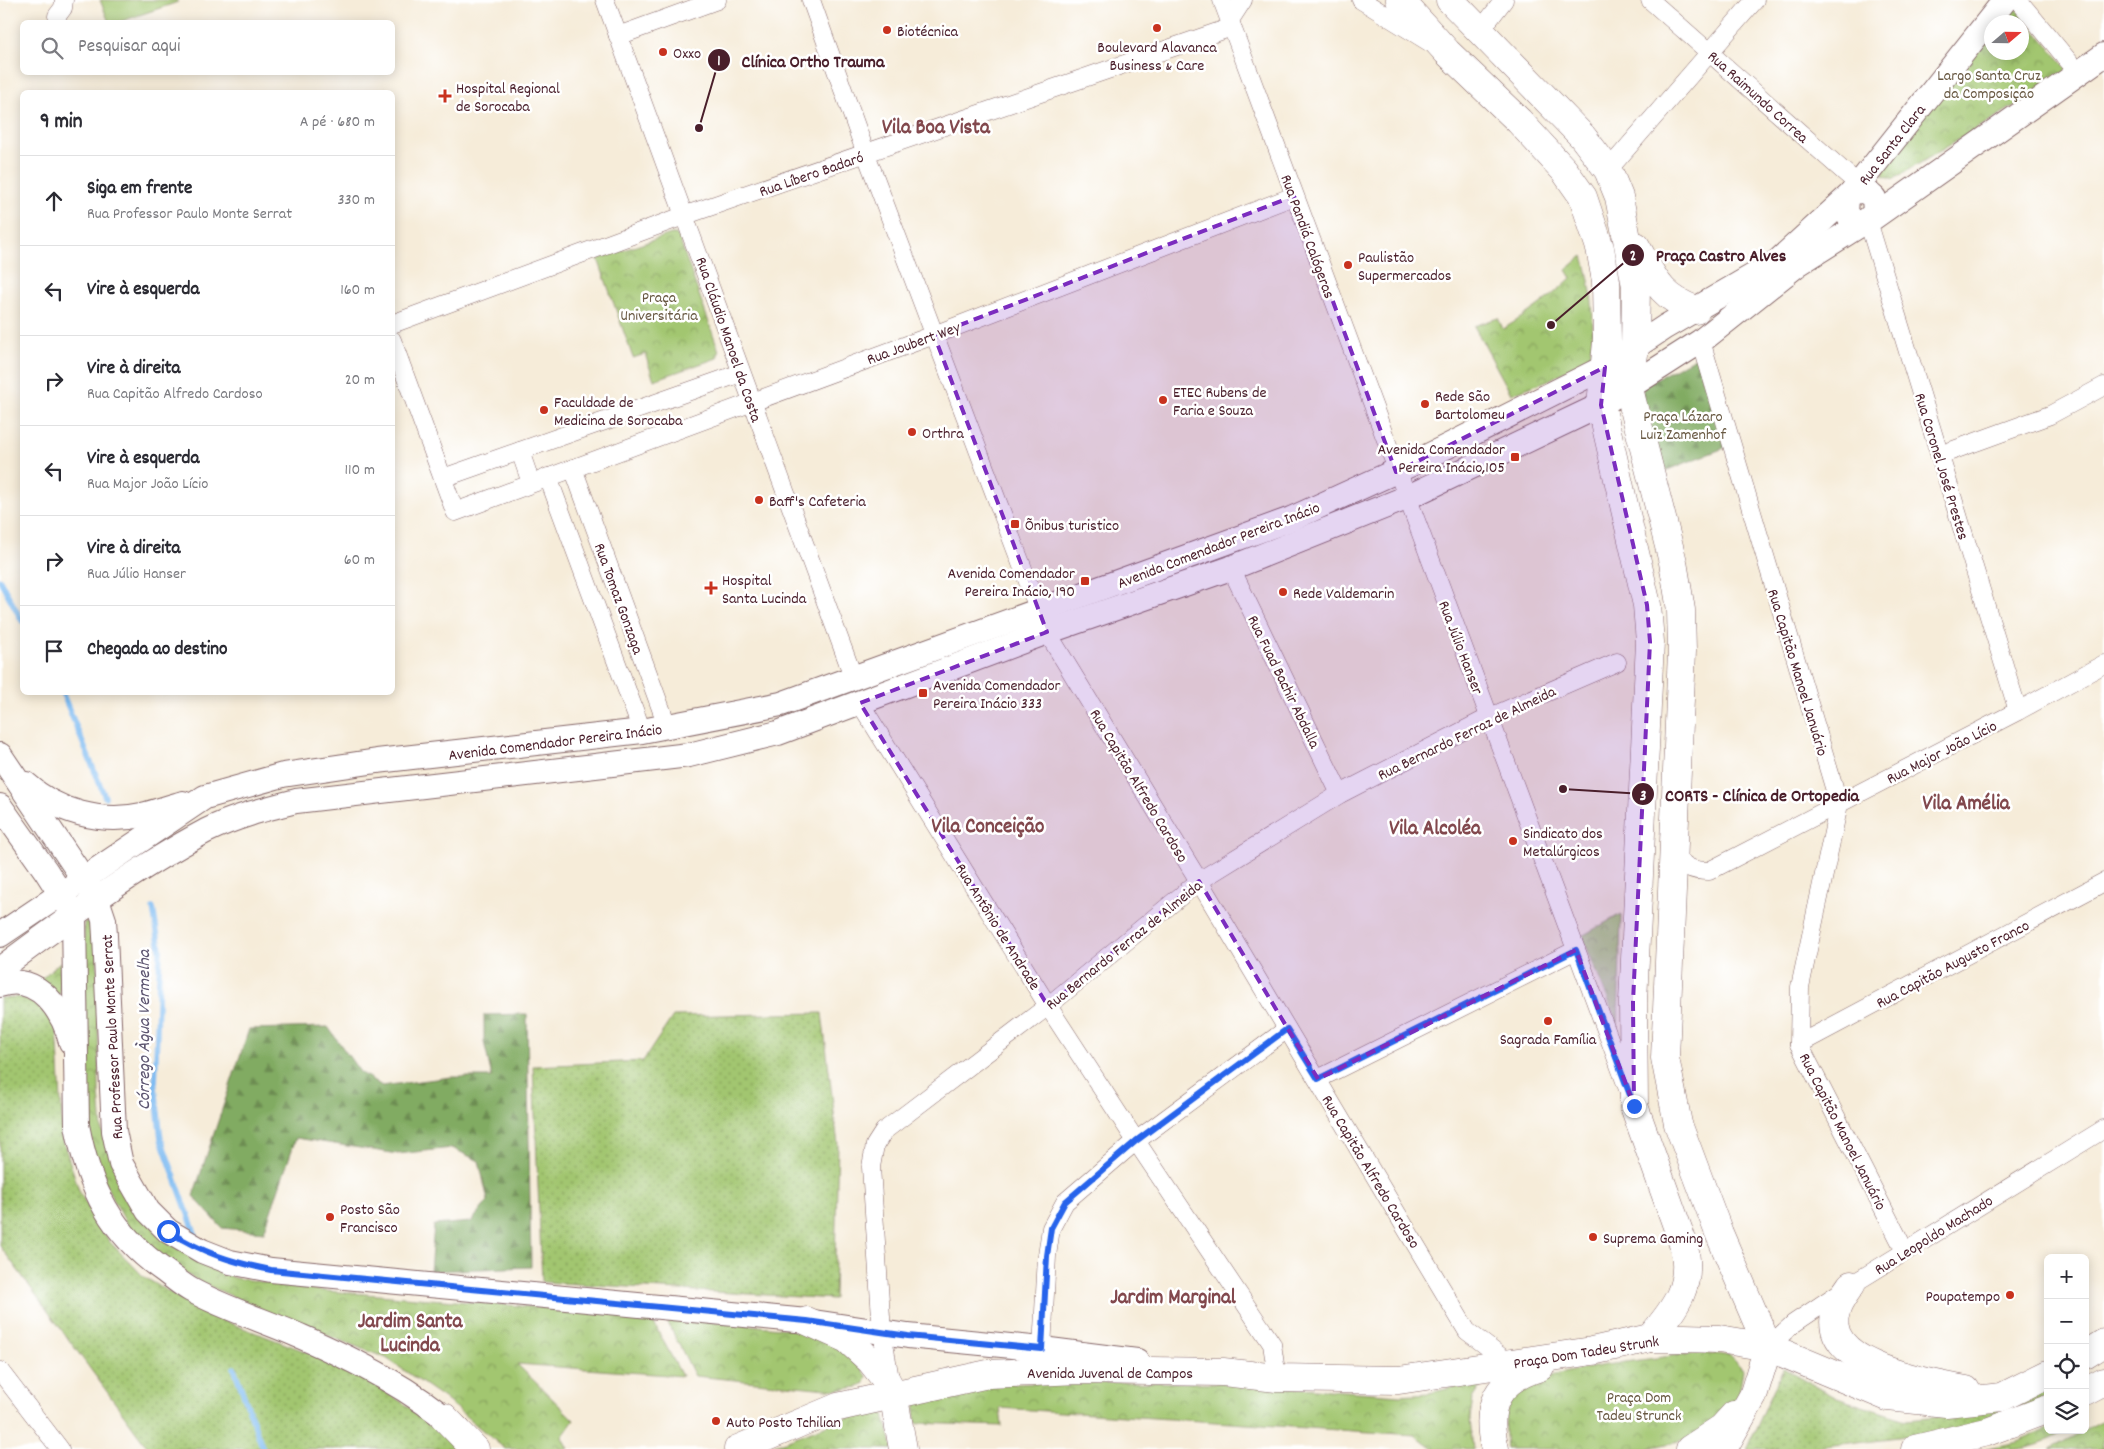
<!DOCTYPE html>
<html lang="pt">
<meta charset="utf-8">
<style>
:root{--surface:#fff;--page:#f7f7f7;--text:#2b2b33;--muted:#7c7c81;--line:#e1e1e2}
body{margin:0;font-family:Dekko,sans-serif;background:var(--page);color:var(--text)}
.controls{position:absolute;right:15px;bottom:15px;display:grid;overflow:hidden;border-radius:8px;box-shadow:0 2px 12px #0003}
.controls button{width:45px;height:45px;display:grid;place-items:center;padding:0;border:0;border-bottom:1px solid var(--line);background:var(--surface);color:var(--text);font:25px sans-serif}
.compass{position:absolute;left:1984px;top:15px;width:45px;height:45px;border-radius:50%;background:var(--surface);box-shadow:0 2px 12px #0003;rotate:70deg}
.stop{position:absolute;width:15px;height:15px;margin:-11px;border:4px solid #2563eb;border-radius:50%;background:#fff}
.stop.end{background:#2563eb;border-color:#fff;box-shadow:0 1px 5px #0008}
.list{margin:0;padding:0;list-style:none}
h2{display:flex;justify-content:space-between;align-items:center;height:65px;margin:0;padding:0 20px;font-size:21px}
h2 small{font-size:16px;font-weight:400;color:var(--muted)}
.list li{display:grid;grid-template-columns:32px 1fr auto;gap:15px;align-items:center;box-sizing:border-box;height:90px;padding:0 20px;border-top:1px solid var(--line)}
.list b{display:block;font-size:19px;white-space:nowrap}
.list p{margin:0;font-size:16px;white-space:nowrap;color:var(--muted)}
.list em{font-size:16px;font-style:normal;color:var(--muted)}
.icon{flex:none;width:28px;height:28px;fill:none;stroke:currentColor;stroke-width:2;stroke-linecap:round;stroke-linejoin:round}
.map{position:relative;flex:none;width:2104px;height:1449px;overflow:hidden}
.search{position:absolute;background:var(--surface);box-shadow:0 2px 12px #0003;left:20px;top:20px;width:375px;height:55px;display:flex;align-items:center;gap:12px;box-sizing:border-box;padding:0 18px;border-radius:8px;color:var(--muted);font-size:19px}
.panel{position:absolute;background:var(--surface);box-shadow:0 2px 12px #0003;left:20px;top:90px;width:375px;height:605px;border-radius:8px}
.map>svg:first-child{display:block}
.grass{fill:url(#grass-dots);stroke:#76724e}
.forest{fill:url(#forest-firs);stroke:#666546}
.park{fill:url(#park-crowns);stroke:#76724e}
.pitch{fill:#a2c670;stroke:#76724e}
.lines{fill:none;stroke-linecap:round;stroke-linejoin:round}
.stream{stroke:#7fbcf2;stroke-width:5.5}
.street-casing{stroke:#866768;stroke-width:19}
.secondary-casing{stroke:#866768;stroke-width:26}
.primary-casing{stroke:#866768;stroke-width:29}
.highway-casing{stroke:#866768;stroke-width:29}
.street{stroke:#fff;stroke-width:18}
.secondary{stroke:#fff;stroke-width:24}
.primary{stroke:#fff;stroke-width:28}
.highway{stroke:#fff;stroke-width:28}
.route{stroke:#2563eb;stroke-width:6}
.marked{fill:#7b2cbf;fill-opacity:0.2;stroke:#7b2cbf;stroke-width:4;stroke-dasharray:10 6;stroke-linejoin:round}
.poi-dot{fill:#c8321e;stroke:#fff;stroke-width:2}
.labels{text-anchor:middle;stroke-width:5;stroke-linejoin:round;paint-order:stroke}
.poi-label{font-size:16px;fill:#4a1f2b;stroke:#fff;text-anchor:start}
.park-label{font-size:16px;fill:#695943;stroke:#fff}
.street-label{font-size:16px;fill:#4a1f2b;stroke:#fff}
.water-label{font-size:18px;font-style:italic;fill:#5d5671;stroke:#fff}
.district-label{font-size:21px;font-weight:bold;fill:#82484d;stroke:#fff}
.leader{fill:none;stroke:#4a1f2b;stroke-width:2}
.callout-dot{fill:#4a1f2b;stroke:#fff;stroke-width:2}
.mark-label{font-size:15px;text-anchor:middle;font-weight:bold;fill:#fff}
.callout-label{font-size:18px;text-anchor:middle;font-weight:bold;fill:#4a1f2b;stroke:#fff;stroke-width:5;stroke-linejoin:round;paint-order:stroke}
</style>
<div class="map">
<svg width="2104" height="1449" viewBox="0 0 2104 1449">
<defs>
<pattern id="grass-dots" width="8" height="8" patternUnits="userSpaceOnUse" patternTransform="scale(1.25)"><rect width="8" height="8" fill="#a2c670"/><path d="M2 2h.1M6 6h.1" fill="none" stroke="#86a05c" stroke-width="1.8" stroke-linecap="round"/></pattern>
<pattern id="forest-firs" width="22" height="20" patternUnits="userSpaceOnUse" patternTransform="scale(1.25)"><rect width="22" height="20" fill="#81ab62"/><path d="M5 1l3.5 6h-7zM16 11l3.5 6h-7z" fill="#6c8b51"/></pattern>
<pattern id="park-crowns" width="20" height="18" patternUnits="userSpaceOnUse" patternTransform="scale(1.25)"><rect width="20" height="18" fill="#a2c670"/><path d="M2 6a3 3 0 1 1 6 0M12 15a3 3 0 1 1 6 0" fill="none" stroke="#86a05c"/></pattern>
</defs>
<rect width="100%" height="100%" fill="#fff"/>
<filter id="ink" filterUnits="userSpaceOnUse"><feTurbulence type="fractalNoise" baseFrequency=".02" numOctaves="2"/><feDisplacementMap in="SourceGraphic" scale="10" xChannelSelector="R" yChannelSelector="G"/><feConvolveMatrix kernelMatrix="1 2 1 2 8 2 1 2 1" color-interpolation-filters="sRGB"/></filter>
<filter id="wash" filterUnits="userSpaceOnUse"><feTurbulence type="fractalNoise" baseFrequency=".0096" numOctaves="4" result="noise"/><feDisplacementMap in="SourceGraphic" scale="20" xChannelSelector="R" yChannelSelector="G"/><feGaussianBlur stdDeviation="1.12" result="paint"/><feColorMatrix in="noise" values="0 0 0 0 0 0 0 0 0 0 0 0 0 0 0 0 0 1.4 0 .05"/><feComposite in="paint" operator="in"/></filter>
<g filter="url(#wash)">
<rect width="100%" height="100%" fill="#f6ecd9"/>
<g class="grass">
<path d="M19,997C36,1003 46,1010 57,1025L63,1141L80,1193L109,1241L144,1277L206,1314L352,1369L415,1411L457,1449H149L0,1246V998Z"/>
<polygon points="822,1013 838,1145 834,1299 542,1282 533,1066 643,1061 673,1016"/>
<polygon points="1783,1368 1837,1398 1906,1420 1976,1414 2048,1389 2048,1401 1971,1428 1801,1449 1747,1449"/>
</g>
<g class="forest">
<polygon points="1695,358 1700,362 1727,447 1659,473 1641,398 1644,385"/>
<polygon points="527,1014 531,1267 430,1271 434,1225 471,1222 488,1201 479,1161 452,1148 398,1154 296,1138 264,1232 222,1228 193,1196 249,1029 328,1027 360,1072 382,1086 451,1077 492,1077 484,1042 484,1015"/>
</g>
<g class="park">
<polygon points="2013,4 2070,72 1894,179 1883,175 1885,162 1991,30 1992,52 2022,52 2022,22 1998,22"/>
<polygon points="671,234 676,234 679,238 719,351 717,358 654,380 645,354 633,358 598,259"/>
<path d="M1583,256C1593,289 1596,325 1589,358L1549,380L1511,394L1474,326L1498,318L1503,329C1528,314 1550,298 1571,278L1566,270Z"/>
<polygon points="1621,914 1618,1024 1582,936"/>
<polygon points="84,922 91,923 97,930 99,1092 102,1131 197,1261 234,1278 326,1291 650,1316 682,1376 517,1364 574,1420 562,1437 568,1449 505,1449 444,1398 386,1358 280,1317 200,1282 161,1259 131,1232 94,1163 86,1123"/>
<polygon points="60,962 60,996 40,980"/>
<polygon points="665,1317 800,1330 823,1336 856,1361 867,1376 865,1383 858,1387 837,1390 695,1376"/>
<path d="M1703,1352L1730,1356L1743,1369L1739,1396L1721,1417L1699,1436L1646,1449H1506C1504,1428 1502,1405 1521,1389C1543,1369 1668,1357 1703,1352Z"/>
<polygon points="1485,1380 1473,1399 1470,1419 1473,1449 1434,1449 1415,1435 1000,1408 1002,1426 916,1423 915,1409 917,1401 969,1385 1093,1382 1231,1383 1400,1395 1429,1393"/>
<polygon points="878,1411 884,1414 893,1449 764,1449 843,1419"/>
<polygon points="2104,1420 2104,1449 2050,1449"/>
<path d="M2048,1429L2068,1430C2033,1449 2022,1449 1982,1449L2017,1442Z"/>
</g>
<polygon class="pitch" points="100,0 177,0 178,2 119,22 109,22"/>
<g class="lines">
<g class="stream">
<polyline points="0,580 22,621"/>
<polyline points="62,692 105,797"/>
<polyline points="153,908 160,949 155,1087 161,1139 196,1236"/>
<polyline points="234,1368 263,1449"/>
</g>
</g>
</g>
<g filter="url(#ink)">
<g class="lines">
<defs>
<g id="street">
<path d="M605,0C690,226 770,453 854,679"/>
<polyline points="811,0 866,154 1047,632 1199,881 1467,1331 1509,1363"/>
<polyline points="1222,0 1628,1089"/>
<polyline points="1361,0 1429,42"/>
<polyline points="1650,0 1867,192"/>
<polyline points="2018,0 2076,70 2076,74"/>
<polyline points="57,16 63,8 64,0"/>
<polyline points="1230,20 1243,0"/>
<polyline points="1480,31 1504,0"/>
<polyline points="618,36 717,0"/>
<polyline points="1608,170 1755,0"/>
<polyline points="1868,221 2018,711"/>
<polyline points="392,324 686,215 1232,27"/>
<polyline points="392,340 455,512 934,335 1294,196"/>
<polyline points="1701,341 1839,804 1800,987 1799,1044 1905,1251"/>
<polyline points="520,451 531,483"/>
<polyline points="1940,455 2050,415 2104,386"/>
<polyline points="573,468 668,728"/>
<polyline points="548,477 642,731"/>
<polyline points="443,478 741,373"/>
<polyline points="1231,568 1340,794"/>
<polyline points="860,703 1048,1006 1136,1141 1272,1344 1277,1378"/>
<path d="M1674,853C1684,867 1691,871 1709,871L2018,711L2104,664"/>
<polyline points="1799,1044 2104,882"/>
<polyline points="1318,1079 1576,950"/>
<polyline points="1768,1347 1793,1324 1851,1285 2104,1129"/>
<polyline points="1042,1349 1047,1256 1051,1228 1065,1202 1136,1141 1287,1029"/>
<polyline points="0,1371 60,1449"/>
<polyline points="890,1379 882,1332 871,1167 875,1145 884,1131 1048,1006 1199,881 1340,794 1488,718 1617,662"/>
</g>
<g id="secondary">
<polyline points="1851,194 2005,0"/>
<polyline points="1873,218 2104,55"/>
<polyline points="0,755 97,899 104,920 105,936 114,1131 121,1164 148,1211 168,1231 202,1251 230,1262 271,1270 807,1321 908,1336 1042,1349 1137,1361"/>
<path d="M26,784C56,812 102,824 142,815C155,812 169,807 183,803"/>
<path d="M0,806L46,871L74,915L77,1125C89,1189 111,1234 166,1272C174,1278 182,1285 191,1290C226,1309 266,1321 302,1337C359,1362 412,1389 458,1429"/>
<path d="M0,935L205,797L283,775L377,761L642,731L781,704L1291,519L1416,462L1605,367L1665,327L1777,262L1851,194C1860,189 1867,191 1874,198L1875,213L1863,223L1853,221L1846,213L1847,198"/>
<path d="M0,969C64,921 135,869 206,831C234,817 265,809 296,801L689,755L778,733L1047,632L1231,568L1406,498L1601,405L1701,341L1798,264L1863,223"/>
<path d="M0,985C38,972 63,1011 71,1042"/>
</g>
<g id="primary">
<path d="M1400,0L1447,52L1519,121L1564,170L1583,197L1600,248L1606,281L1607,342L1601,405L1647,605L1650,642L1633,1002L1634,1106L1683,1243C1694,1284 1676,1308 1650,1338"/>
<polyline points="1450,0 1582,136 1608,170 1619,197 1636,286 1635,347 1629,389 1673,562 1681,610 1682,651 1665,1058 1678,1124 1719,1233 1768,1347"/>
<path d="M1636,246C1654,278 1659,297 1696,310"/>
</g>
<g id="highway">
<path d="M1851,1285C1846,1292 1840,1300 1837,1308C1815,1365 1930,1383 1966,1390"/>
<polyline points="807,1321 847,1339 871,1361 886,1380 893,1393 903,1449"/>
<polyline points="2085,1355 2104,1343"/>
<polyline points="2085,1392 2104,1382"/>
<polyline points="444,1417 475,1449"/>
<polyline points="738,1449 838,1407 988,1374 1079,1370 1223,1372 1277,1378 1399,1380 1592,1351 1650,1338 1684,1338 1719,1339 1768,1347 1888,1397 1946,1403 2002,1397 2048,1374"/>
<path d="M1495,1449C1484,1405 1497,1380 1540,1367"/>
<polyline points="1690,1449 1722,1428 1734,1415"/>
<polyline points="1723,1449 1753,1396 1768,1347"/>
<polyline points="1915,1449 1987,1432 2048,1409"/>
</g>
</defs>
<use href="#street" class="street-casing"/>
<use href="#secondary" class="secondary-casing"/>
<use href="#primary" class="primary-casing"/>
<use href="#highway" class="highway-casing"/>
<use href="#street" class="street"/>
<use href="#secondary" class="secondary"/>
<use href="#primary" class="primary"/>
<use href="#highway" class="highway"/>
</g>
</g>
<g class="lines" filter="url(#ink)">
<path class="route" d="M168,1231C203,1253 231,1262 271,1270L807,1321L908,1336L1042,1349L1047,1256L1051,1228L1065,1202L1136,1141L1287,1029L1318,1079L1576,950L1634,1106"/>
</g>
<path class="marked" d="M1294,196L1396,472L1605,367L1601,405L1647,605L1650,642L1633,1002L1634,1106L1576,950L1318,1079L1199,881L1048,1006L860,703L1047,632L934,335Z"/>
<g class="poi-dot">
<circle cx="1157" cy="28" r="5"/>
<circle cx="887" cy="30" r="5"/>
<circle cx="663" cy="52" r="5"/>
<path d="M442.5 88.5h5v5h5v5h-5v5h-5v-5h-5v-5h5z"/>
<circle cx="1348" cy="265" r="5"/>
<circle cx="1163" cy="400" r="5"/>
<circle cx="1425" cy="404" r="5"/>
<circle cx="544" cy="410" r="5"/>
<circle cx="912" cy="432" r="5"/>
<rect x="1510" y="452" width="10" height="10" rx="2.5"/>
<circle cx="759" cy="500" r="5"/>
<rect x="1010" y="519" width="10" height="10" rx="2.5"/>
<rect x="1080" y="576" width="10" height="10" rx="2.5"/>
<path d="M708.5 580.5h5v5h5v5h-5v5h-5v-5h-5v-5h5z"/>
<circle cx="1283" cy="592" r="5"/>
<rect x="918" y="688" width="10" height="10" rx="2.5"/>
<circle cx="1513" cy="841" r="5"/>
<circle cx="1548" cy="1021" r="5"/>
<circle cx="330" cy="1217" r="5"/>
<circle cx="1593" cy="1237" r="5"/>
<circle cx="2010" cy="1295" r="5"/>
<circle cx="716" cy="1421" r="5"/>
</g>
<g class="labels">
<g class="poi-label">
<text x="897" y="36">Biotécnica</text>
<text x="1157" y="52" text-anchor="middle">Boulevard Alavanca<tspan x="1157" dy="18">Business &amp; Care</tspan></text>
<text x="673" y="58">Oxxo</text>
<text x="456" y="93">Hospital Regional<tspan x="456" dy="18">de Sorocaba</tspan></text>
<text x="1358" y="262">Paulistão<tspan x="1358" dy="18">Supermercados</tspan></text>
<text x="1173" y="397">ETEC Rubens de<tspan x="1173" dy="18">Faria e Souza</tspan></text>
<text x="1435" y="401">Rede São<tspan x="1435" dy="18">Bartolomeu</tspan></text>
<text x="554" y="407">Faculdade de<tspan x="554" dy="18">Medicina de Sorocaba</tspan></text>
<text x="922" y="438">Orthra</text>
<text x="1505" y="454" text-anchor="end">Avenida Comendador<tspan x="1505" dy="18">Pereira Inácio,105</tspan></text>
<text x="769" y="506">Baff's Cafeteria</text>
<text x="1025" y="530">Õnibus turistico</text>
<text x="1075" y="578" text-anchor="end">Avenida Comendador<tspan x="1075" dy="18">Pereira Inácio, 190</tspan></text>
<text x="722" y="585">Hospital<tspan x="722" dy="18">Santa Lucinda</tspan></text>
<text x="1293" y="598">Rede Valdemarin</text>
<text x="933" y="690">Avenida Comendador<tspan x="933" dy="18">Pereira Inácio 333</tspan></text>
<text x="1523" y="838">Sindicato dos<tspan x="1523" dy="18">Metalúrgicos</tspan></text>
<text x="1548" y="1044" text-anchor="middle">Sagrada Família</text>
<text x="340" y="1214">Posto São<tspan x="340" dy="18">Francisco</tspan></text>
<text x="1603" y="1243">Suprema Gaming</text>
<text x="2000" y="1301" text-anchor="end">Poupatempo</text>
<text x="726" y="1427">Auto Posto Tchilian</text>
</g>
<g class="park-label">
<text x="1989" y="80">Largo Santa Cruz<tspan x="1989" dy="18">da Composição</tspan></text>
<text x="659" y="302">Praça<tspan x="659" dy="18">Universitária</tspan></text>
<text x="1683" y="421">Praça Lázaro<tspan x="1683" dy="18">Luiz Zamenhof</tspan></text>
<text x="1639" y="1402">Praça Dom<tspan x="1639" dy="18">Tadeu Strunck</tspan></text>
</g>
<g class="street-label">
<text transform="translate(1759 96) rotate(42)" y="6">Rua Raimundo Correa</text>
<text transform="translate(1891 144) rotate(-52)" y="6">Rua Santa Clara</text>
<text transform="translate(811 173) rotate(-19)" y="6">Rua Líbero Badaró</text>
<text transform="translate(1309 236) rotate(70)" y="6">Rua Pandiá Calógeras</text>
<text transform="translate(730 339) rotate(71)" y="6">Rua Cláudio Manoel da Costa</text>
<text transform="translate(913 342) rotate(-20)" y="6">Rua Joubert Wey</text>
<text transform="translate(1943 466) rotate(73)" y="6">Rua Coronel José Prestes</text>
<text transform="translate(1218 544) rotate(-21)" y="6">Avenida Comendador Pereira Inácio</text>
<text transform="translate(620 598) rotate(70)" y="6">Rua Tomaz Gonzaga</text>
<text transform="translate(1462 647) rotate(69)" y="6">Rua Júlio Hanser</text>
<text transform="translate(1799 672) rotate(73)" y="6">Rua Capitão Manoel Januário</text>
<text transform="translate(1285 681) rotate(64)" y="6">Rua Fuad Bachir Abdalla</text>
<text transform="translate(1466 732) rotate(-26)" y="6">Rua Bernardo Ferraz de Almeida</text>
<text transform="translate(555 741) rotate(-7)" y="6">Avenida Comendador Pereira Inácio</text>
<text transform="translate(1941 751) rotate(-27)" y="6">Rua Major João Lício</text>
<text transform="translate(1140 785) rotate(59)" y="6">Rua Capitão Alfredo Cardoso</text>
<text transform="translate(999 926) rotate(58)" y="6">Rua Antônio de Andrade</text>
<text transform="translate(1123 944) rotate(-39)" y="6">Rua Bernardo Ferraz de Almeida</text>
<text transform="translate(1952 963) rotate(-28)" y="6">Rua Capitão Augusto Franco</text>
<text transform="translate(111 1037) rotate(-93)" y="6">Rua Professor Paulo Monte Serrat</text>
<text transform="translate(1844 1131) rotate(63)" y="6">Rua Capitão Manoel Januário</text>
<text transform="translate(1372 1171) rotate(59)" y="6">Rua Capitão Alfredo Cardoso</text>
<text transform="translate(1933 1234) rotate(-32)" y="6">Rua Leopoldo Machado</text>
<text transform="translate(1586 1351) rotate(-9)" y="6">Praça Dom Tadeu Strunk</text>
<text x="1110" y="1378">Avenida Juvenal de Campos</text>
</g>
<g class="water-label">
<text transform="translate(143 1030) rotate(-90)" y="6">Córrego Àgua Vermelha</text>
</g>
<g class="district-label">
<text x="936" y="133">Vila Boa Vista</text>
<text x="1966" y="809">Vila Amélia</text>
<text x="988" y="832">Vila Conceição</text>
<text x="1435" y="834">Vila Alcoléa</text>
<text x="1173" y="1303">Jardim Marginal</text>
<text x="410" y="1327">Jardim Santa<tspan x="410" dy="24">Lucinda</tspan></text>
</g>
</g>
<path class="leader" d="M699 128L719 60M1551 325L1633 255M1563 789L1643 794"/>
<g class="callout-dot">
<circle cx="699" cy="128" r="5"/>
<circle cx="1551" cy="325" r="5"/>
<circle cx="1563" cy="789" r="5"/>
<circle cx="719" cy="60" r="12"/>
<circle cx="1633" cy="255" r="12"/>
<circle cx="1643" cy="794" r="12"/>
</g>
<g class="mark-label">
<text x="719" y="65">1</text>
<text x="1633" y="260">2</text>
<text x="1643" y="800">3</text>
</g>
<g class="callout-label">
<text x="813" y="67">Clínica Ortho Trauma</text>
<text x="1721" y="261">Praça Castro Alves</text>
<text x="1762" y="801">CORTS - Clínica de Ortopedia</text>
</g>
</svg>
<div class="controls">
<button>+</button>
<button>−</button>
<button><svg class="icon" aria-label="locate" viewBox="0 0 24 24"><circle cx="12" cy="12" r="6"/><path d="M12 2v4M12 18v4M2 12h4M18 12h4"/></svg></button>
<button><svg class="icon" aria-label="layers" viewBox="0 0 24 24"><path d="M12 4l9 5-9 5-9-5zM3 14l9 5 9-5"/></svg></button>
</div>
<svg class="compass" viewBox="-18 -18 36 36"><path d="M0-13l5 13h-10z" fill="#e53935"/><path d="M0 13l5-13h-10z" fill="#7c7c81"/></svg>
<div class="stop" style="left:168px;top:1231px"></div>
<div class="stop end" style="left:1634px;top:1106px"></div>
<div class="search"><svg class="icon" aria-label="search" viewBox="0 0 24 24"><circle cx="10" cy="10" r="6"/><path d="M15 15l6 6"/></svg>Pesquisar aqui</div>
<section class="panel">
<h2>9 min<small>A pé · 680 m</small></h2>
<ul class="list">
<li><svg class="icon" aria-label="ahead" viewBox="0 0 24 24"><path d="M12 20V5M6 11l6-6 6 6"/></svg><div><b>Siga em frente</b><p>Rua Professor Paulo Monte Serrat</p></div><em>330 m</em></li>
<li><svg class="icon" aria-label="left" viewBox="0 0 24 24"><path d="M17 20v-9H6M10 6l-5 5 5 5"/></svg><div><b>Vire à esquerda</b></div><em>160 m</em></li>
<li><svg class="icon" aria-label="right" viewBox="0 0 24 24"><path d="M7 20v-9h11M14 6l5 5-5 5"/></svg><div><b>Vire à direita</b><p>Rua Capitão Alfredo Cardoso</p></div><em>20 m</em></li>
<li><svg class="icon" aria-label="left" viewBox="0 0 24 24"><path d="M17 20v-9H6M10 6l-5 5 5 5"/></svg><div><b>Vire à esquerda</b><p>Rua Major João Lício</p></div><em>110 m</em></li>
<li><svg class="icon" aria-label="right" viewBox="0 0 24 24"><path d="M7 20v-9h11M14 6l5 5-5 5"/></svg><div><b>Vire à direita</b><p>Rua Júlio Hanser</p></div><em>60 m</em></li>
<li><svg class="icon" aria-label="arrive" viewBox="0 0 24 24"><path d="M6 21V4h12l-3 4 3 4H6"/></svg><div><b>Chegada ao destino</b></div></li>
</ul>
</section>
</div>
